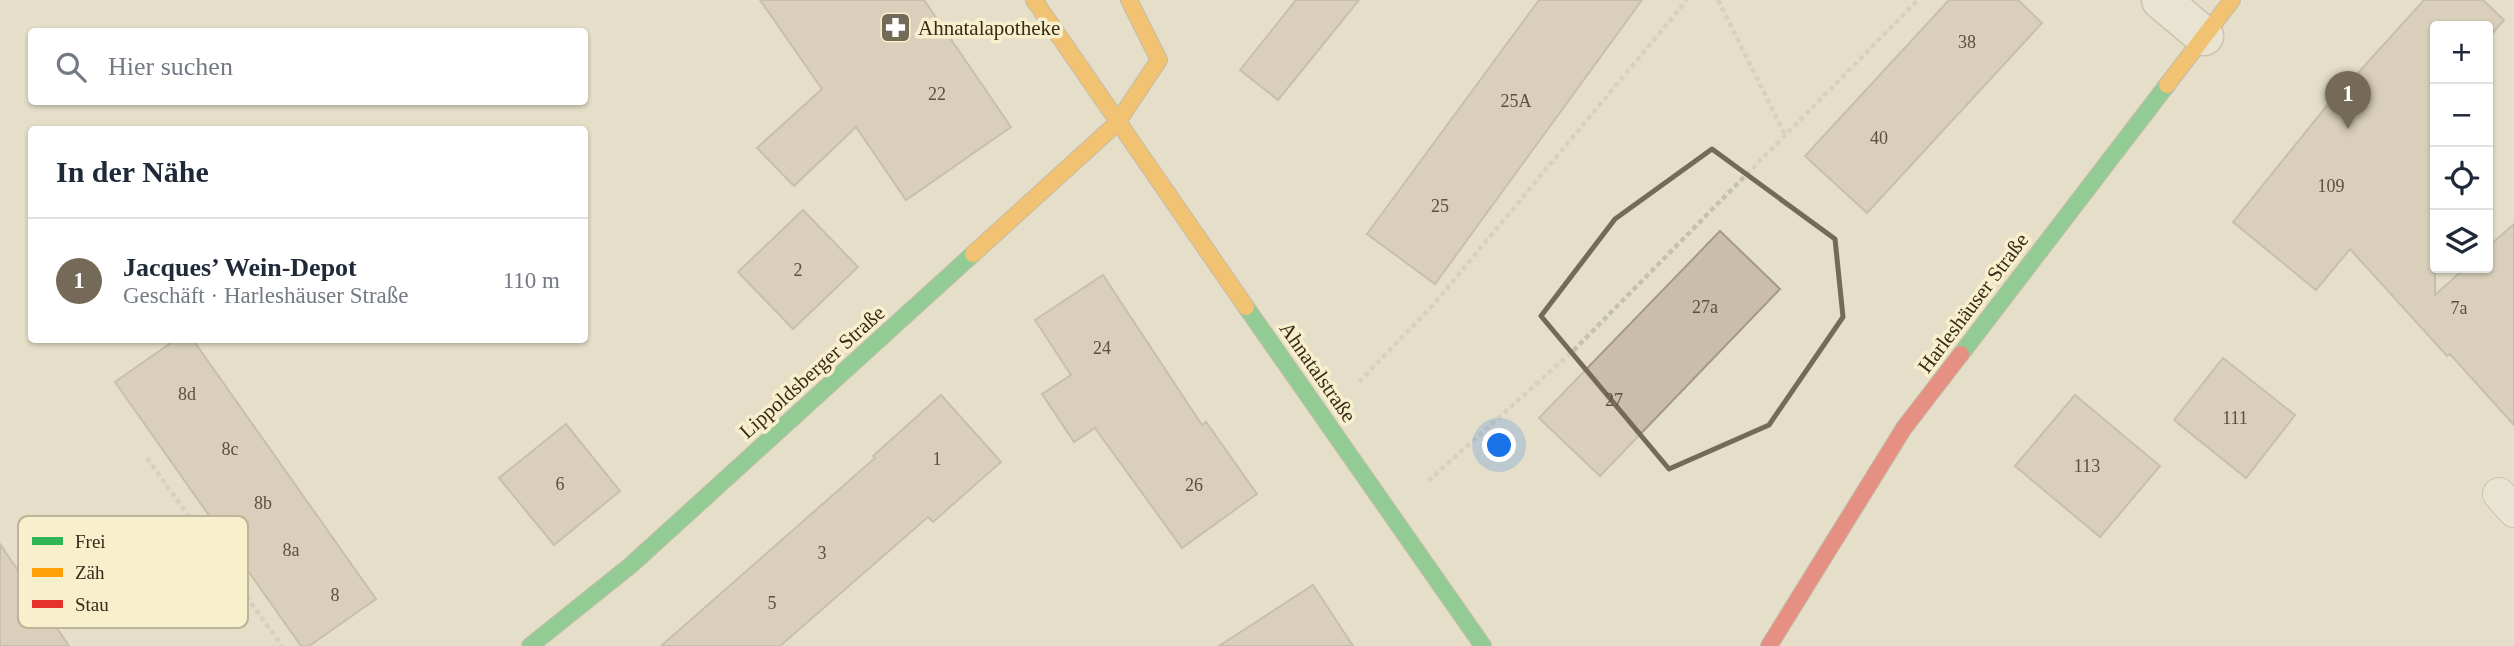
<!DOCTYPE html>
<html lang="de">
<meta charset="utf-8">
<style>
:root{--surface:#fff;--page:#f2f2f3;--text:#1f2937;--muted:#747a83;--line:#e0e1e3;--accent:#756a57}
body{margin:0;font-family:Georgia,serif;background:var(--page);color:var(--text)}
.controls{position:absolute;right:21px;top:21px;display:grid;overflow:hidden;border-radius:7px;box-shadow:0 2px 5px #0004}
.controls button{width:63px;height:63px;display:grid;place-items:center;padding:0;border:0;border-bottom:2px solid var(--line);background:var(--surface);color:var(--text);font:35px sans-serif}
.you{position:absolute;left:1500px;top:446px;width:24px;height:24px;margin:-18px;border:5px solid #fff;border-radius:50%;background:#1a73e8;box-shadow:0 0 0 10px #1a73e833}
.badge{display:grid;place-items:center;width:46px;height:46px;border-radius:50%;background:var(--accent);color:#fff;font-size:23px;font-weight:700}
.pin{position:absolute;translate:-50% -58px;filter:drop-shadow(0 2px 4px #0008)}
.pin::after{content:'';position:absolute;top:37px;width:24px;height:21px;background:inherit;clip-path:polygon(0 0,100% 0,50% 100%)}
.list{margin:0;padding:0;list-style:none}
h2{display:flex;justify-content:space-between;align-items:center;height:91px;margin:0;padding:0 28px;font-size:30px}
h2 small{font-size:23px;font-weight:400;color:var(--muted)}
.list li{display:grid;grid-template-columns:46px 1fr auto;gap:21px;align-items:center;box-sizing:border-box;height:126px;padding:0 28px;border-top:2px solid var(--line)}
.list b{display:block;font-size:26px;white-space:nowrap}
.list p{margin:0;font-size:23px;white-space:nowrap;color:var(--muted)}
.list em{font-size:23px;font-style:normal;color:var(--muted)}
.icon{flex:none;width:38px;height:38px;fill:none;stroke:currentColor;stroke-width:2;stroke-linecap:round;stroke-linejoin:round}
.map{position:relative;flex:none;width:2514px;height:646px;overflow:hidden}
.search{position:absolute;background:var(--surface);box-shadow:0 2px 5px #0004;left:28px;top:28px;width:560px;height:77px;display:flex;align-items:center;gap:18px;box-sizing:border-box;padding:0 24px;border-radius:7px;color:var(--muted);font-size:26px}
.panel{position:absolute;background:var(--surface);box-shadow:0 2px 5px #0004;left:28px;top:126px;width:560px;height:217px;border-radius:7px}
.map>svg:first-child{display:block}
.building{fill:#cabda9;stroke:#a59a88;stroke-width:2}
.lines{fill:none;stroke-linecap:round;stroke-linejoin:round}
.lane-casing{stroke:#aaa293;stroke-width:34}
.street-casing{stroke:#aaa293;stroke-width:41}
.fast-casing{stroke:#999282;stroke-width:18}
.slow-casing{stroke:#999282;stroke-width:18}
.jam-casing{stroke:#999282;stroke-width:18}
.path{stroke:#c5c0b2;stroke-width:4.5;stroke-dasharray:5 3.5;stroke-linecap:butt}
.lane{stroke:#ede8db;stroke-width:32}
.street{stroke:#ede8db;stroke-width:38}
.fast{stroke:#30b455;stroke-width:16}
.slow{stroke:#ff9f0a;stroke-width:16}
.jam{stroke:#e5322d;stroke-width:16}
.marked{fill:none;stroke:#756a57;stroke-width:5;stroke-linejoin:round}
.labels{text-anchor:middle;stroke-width:7;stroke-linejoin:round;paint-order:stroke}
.number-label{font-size:18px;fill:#5c503e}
.poi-label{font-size:21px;fill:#382b1a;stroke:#f8efcc;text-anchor:start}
.street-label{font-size:21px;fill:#382b1a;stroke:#f8efcc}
.key{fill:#f8efcc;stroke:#beb497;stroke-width:2}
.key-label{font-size:19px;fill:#382b1a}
</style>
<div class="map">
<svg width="2514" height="646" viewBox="0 0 2514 646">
<rect width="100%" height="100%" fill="#e5dfc9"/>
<g class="building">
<polygon points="760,0 924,0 1011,127 906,200 856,127 794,186 757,148 822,89"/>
<polygon points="1296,0 1359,0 1278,100 1240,70"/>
<polygon points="1539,0 1642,0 1435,284 1367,234"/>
<polygon points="1949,0 2018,0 2042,23 1867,213 1805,156"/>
<polygon points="2424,0 2483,0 2504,20 2488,38 2488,26 2435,26 2435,295 2465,268 2488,268 2488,247 2514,224 2514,425 2450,354 2447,356 2350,249 2316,290 2233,222 2346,82 2348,84"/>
<polygon points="803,210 858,267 793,329 738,272"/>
<polygon points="1720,231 1780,289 1600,476 1539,418"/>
<polygon points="1103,275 1202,425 1206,422 1257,494 1182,548 1095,428 1074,442 1042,394 1071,375 1035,320"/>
<polygon points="175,340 193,340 376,599 309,646 301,646 115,382"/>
<polygon points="2223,358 2295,415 2246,478 2174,420"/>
<polygon points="941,395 1001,462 933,522 928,517 780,646 661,646 875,458 873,456"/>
<polygon points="2075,395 2160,466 2100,537 2015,466"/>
<polygon points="566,424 620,491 554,545 499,478"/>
<polygon points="0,544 69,646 0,646"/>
<polygon points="1313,585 1353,646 1219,646"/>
</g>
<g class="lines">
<defs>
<polyline id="lane" points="2499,494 2514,511"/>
<polyline id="street" points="2161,0 2204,36"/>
<g id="fast">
<polyline points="1246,307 1483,646"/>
<polyline points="1961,354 2167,85"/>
<polyline points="530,646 631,565 973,254"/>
</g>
<g id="slow">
<polyline points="1034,0 1246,307"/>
<polyline points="2167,85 2232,0"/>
<polyline points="973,254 1117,123 1159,60 1129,0"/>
</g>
<polyline id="jam" points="1769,646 1904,428 1961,354"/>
</defs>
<use href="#lane" class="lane-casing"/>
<use href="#street" class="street-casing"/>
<use href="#fast" class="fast-casing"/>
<use href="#slow" class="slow-casing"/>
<use href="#jam" class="jam-casing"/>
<g class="path">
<polyline points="1718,0 1786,137"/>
<polyline points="1359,382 1433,305 1687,0"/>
<polyline points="147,458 282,646"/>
<polyline points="1428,481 1573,351 1918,0"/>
</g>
<use href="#lane" class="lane"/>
<use href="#street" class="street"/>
<use href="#fast" class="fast"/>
<use href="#slow" class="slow"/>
<use href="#jam" class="jam"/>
</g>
<path d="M0 0H2514V646H0ZM1712,149L1835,239L1843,317L1769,425L1669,469L1541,316L1615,219Z" fill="#e5dfc9" fill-opacity=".55" fill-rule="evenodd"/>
<path class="marked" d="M1712,149L1835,239L1843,317L1769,425L1669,469L1541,316L1615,219Z"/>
<defs>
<symbol id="pharmacy-square" viewBox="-11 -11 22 22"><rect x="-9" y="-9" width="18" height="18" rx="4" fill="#756a57" stroke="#f8efcc"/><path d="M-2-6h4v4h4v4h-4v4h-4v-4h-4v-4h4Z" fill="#fff"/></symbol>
</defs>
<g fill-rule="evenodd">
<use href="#pharmacy-square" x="878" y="10" width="35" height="35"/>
</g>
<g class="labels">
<g class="number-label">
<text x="1967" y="48">38</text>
<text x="937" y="100">22</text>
<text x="1516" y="107">25A</text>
<text x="1879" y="144">40</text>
<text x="2331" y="192">109</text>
<text x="1440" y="212">25</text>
<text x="798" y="276">2</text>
<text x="1705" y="313">27a</text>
<text x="2459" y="314">7a</text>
<text x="1102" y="354">24</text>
<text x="187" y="400">8d</text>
<text x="1614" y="406">27</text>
<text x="2235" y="424">111</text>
<text x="230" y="455">8c</text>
<text x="937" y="465">1</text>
<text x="2087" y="472">113</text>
<text x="560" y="490">6</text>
<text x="1194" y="491">26</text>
<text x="263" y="509">8b</text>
<text x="291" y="556">8a</text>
<text x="822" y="559">3</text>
<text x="335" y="601">8</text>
<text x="772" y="609">5</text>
</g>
<g class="poi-label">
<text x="918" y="35">Ahnatalapotheke</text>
</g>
<g class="street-label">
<text transform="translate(1973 303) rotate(-53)" y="7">Harleshäuser Straße</text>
<text transform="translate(812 372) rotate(-42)" y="7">Lippoldsberger Straße</text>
<text transform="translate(1318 372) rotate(55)" y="7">Ahnatalstraße</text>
</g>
</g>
<rect x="18" y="516" width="230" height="112" rx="10" class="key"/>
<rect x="32" y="537" width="31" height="8" fill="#30b455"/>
<rect x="32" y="568" width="31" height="9" fill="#ff9f0a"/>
<rect x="32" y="600" width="31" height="8" fill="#e5322d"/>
<g class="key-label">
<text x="75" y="548">Frei</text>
<text x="75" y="579">Zäh</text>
<text x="75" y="611">Stau</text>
</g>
</svg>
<div class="controls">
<button>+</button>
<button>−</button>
<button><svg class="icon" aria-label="locate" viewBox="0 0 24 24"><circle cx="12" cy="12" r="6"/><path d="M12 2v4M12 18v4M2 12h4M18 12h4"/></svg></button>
<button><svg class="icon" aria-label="layers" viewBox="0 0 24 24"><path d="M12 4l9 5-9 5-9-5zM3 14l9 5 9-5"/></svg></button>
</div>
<div class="you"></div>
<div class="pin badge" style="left:2348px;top:129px">1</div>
<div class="search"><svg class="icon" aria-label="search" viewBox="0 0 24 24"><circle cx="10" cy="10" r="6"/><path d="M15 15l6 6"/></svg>Hier suchen</div>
<section class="panel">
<h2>In der Nähe<small></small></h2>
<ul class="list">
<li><span class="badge">1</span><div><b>Jacques’ Wein-Depot</b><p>Geschäft · Harleshäuser Straße</p></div><em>110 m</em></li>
</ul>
</section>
</div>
